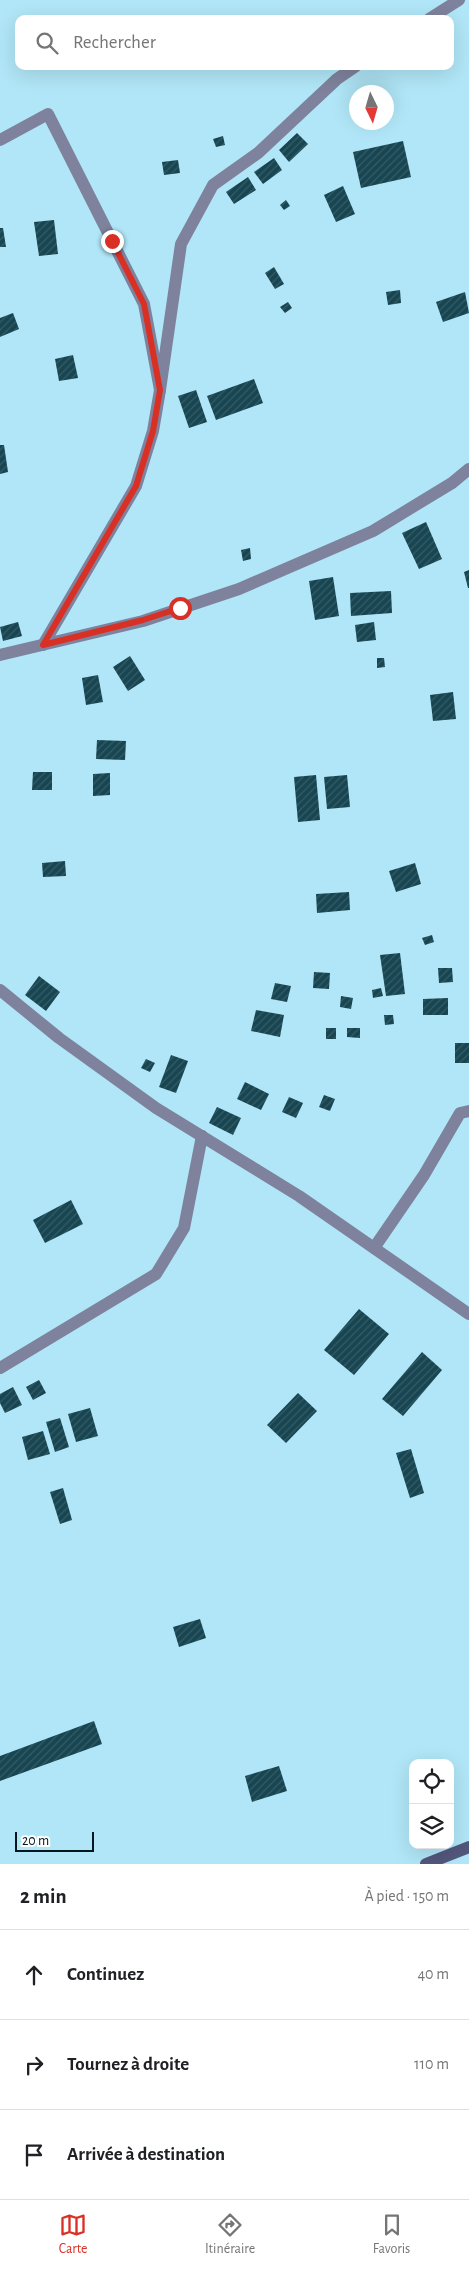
<!DOCTYPE html>
<html lang="fr">
<meta charset="utf-8">
<style>
:root{--surface:#fff;--page:#f2f2f2;--text:#202124;--muted:#757577;--line:#e0e0e0;--accent:#d93025}
body{margin:0;font-family:"Alegreya Sans",sans-serif;background:var(--page);color:var(--text)}
.controls{position:absolute;right:15px;bottom:15px;display:grid;overflow:hidden;border-radius:10px;box-shadow:0 5px 20px #0002}
.controls button{width:45px;height:45px;display:grid;place-items:center;padding:0;border:0;border-bottom:1px solid var(--line);background:var(--surface);color:var(--text);font:25px sans-serif}
.compass{position:absolute;left:349px;top:85px;width:45px;height:45px;border-radius:50%;background:var(--surface);box-shadow:0 5px 20px #0002;rotate:175deg}
.scale{position:absolute;left:15px;bottom:12px;width:79px;box-sizing:border-box;padding-left:5px;border:2px solid #03171d;border-top:0;font-size:14px;line-height:18px;white-space:nowrap;color:#03171d;-webkit-text-stroke:4px #fdfdfd;paint-order:stroke}
.stop{position:absolute;width:15px;height:15px;margin:-11px;border:4px solid #d93025;border-radius:50%;background:#fff}
.stop.end{background:#d93025;border-color:#fff;box-shadow:0 1px 5px #0008}
.list{margin:0;padding:0;list-style:none}
h2{display:flex;justify-content:space-between;align-items:center;height:65px;margin:0;padding:0 20px;font-size:21px}
h2 small{font-size:16px;font-weight:400;color:var(--muted)}
.list li{display:grid;grid-template-columns:32px 1fr auto;gap:15px;align-items:center;box-sizing:border-box;height:90px;padding:0 20px;border-top:1px solid var(--line)}
.list b{display:block;font-size:19px;white-space:nowrap}
.list em{font-size:16px;font-style:normal;color:var(--muted)}
.icon{flex:none;width:28px;height:28px;fill:none;stroke:currentColor;stroke-width:2;stroke-linecap:round;stroke-linejoin:round}
.map{position:relative;flex:none;width:469px;height:1864px;overflow:hidden}
.search{position:absolute;background:var(--surface);box-shadow:0 5px 20px #0002;left:15px;right:15px;top:15px;height:55px;display:flex;align-items:center;gap:12px;box-sizing:border-box;padding:0 18px;border-radius:10px;color:var(--muted);font-size:19px}
.sheet{height:335px;background:var(--surface)}
nav{display:flex;justify-content:space-around;align-items:center;box-sizing:border-box;height:70px;border-top:1px solid var(--line);background:var(--surface);font-size:14px;color:var(--muted)}
nav a{display:grid;justify-items:center;gap:2px}
nav .on{color:var(--accent)}
.map>svg:first-child{display:block}
.building{fill:url(#building-hatch)}
.lines{fill:none;stroke-linecap:round;stroke-linejoin:round}
.lane{stroke:#7e829c;stroke-width:12}
.street{stroke:#7e829c;stroke-width:12}
.secondary{stroke:#52577c;stroke-width:12}
.route{stroke:#d93025;stroke-width:6}
</style>
<div class="map">
<svg width="469" height="1864" viewBox="0 0 469 1864">
<defs>
<pattern id="building-hatch" width="6" height="6" patternUnits="userSpaceOnUse" patternTransform="scale(1.25)"><rect width="6" height="6" fill="#174551"/><path d="M-1 1l2-2M0 6l6-6M5 7l2-2" fill="none" stroke="#365c66"/></pattern>
</defs>
<rect width="100%" height="100%" fill="#b0e6f7"/>
<g class="building">
<polygon points="297,133 308,144 289,162 279,150"/>
<polygon points="223,136 225,145 216,147 213,139"/>
<polygon points="403,141 411,177 361,188 353,152"/>
<polygon points="274,158 282,170 263,184 254,172"/>
<polygon points="178,160 180,173 164,175 162,162"/>
<polygon points="248,177 256,190 234,204 226,192"/>
<polygon points="343,186 355,214 336,222 324,195"/>
<polygon points="286,200 290,206 284,210 280,205"/>
<polygon points="54,220 58,254 39,256 34,222"/>
<polygon points="0,228 3,228 6,247 0,247"/>
<polygon points="274,267 284,284 275,289 265,273"/>
<polygon points="400,290 401,303 388,305 386,292"/>
<polygon points="465,292 469,313 443,322 436,302"/>
<polygon points="288,302 292,308 285,313 280,307"/>
<polygon points="13,313 19,329 0,337 0,318"/>
<polygon points="73,355 78,378 59,381 55,359"/>
<polygon points="254,379 263,403 216,420 207,396"/>
<polygon points="196,390 207,422 189,428 178,396"/>
<polygon points="0,445 4,445 8,472 0,474"/>
<polygon points="426,522 442,559 419,569 402,533"/>
<polygon points="250,548 251,559 243,561 241,550"/>
<polygon points="469,570 469,588 468,588 464,572"/>
<polygon points="333,577 339,616 315,620 309,581"/>
<polygon points="391,591 392,613 351,616 350,593"/>
<polygon points="18,622 22,636 3,641 0,627"/>
<polygon points="374,622 376,640 357,642 355,625"/>
<polygon points="130,656 145,680 128,691 113,667"/>
<polygon points="377,658 384,658 385,667 377,668"/>
<polygon points="98,675 103,702 86,705 82,678"/>
<polygon points="453,692 456,719 433,721 430,695"/>
<polygon points="97,740 126,741 125,760 96,759"/>
<polygon points="33,772 52,772 52,790 32,790"/>
<polygon points="110,773 110,795 93,796 93,774"/>
<polygon points="316,775 320,820 298,822 294,777"/>
<polygon points="347,775 350,807 327,809 324,777"/>
<polygon points="65,861 66,876 43,877 42,863"/>
<polygon points="415,863 421,884 396,892 389,871"/>
<polygon points="349,892 350,910 317,913 316,894"/>
<polygon points="432,935 434,942 425,945 422,938"/>
<polygon points="400,953 405,994 386,996 380,955"/>
<polygon points="438,968 452,968 453,982 439,983"/>
<polygon points="314,972 330,973 329,989 313,988"/>
<polygon points="39,976 60,992 46,1011 25,995"/>
<polygon points="275,983 291,986 287,1002 271,999"/>
<polygon points="381,988 383,996 373,998 372,990"/>
<polygon points="341,996 353,998 351,1009 340,1007"/>
<polygon points="448,998 448,1015 423,1015 423,999"/>
<polygon points="256,1010 284,1015 280,1037 251,1031"/>
<polygon points="384,1015 393,1015 394,1024 385,1025"/>
<rect x="326" y="1028" width="10" height="11"/>
<polygon points="347,1028 360,1028 360,1038 347,1037"/>
<rect x="455" y="1043" width="14" height="20"/>
<polygon points="171,1055 188,1061 176,1093 159,1087"/>
<polygon points="146,1059 155,1063 150,1072 141,1068"/>
<polygon points="245,1082 269,1094 261,1110 237,1099"/>
<polygon points="324,1095 335,1099 330,1111 319,1107"/>
<polygon points="289,1097 303,1103 296,1118 282,1112"/>
<polygon points="217,1107 241,1118 233,1135 209,1123"/>
<polygon points="71,1200 83,1224 45,1243 33,1220"/>
<polygon points="359,1309 389,1334 354,1375 324,1350"/>
<polygon points="422,1352 442,1370 403,1416 382,1399"/>
<polygon points="39,1380 46,1393 33,1400 26,1387"/>
<polygon points="13,1387 22,1405 5,1413 0,1403 0,1394"/>
<polygon points="298,1393 317,1411 286,1443 267,1425"/>
<polygon points="90,1408 98,1436 76,1442 68,1414"/>
<polygon points="60,1418 69,1447 55,1452 46,1422"/>
<polygon points="43,1431 50,1454 28,1460 22,1437"/>
<polygon points="411,1449 424,1493 410,1498 396,1453"/>
<polygon points="63,1488 72,1520 60,1524 50,1492"/>
<polygon points="200,1619 206,1638 179,1647 173,1627"/>
<polygon points="94,1721 102,1744 0,1781 0,1756"/>
<polygon points="279,1766 287,1791 252,1802 245,1776"/>
</g>
<g class="lines">
<g class="lane">
<polyline points="374,1248 424,1175 460,1113 469,1111"/>
<polyline points="0,1368 156,1274 184,1228 202,1136"/>
</g>
<g class="street">
<polyline points="429,19 459,0"/>
<polyline points="0,140 48,114 144,304 160,390 181,244 213,185 258,153 337,79 356,66"/>
<polyline points="43,645 136,486 153,431 160,390"/>
<polyline points="0,655 143,621 239,589 373,531 452,483 469,469"/>
<polyline points="0,990 59,1038 156,1108 299,1196 469,1314"/>
</g>
<polyline class="secondary" points="426,1864 469,1847"/>
</g>
<g class="lines">
<polyline class="route" points="112,241 144,304 160,390 153,431 136,486 43,645 143,620 180,608"/>
</g>
</svg>
<div class="controls">
<button><svg class="icon" aria-label="locate" viewBox="0 0 24 24"><circle cx="12" cy="12" r="6"/><path d="M12 2v4M12 18v4M2 12h4M18 12h4"/></svg></button>
<button><svg class="icon" aria-label="layers" viewBox="0 0 24 24"><path d="M12 4l9 5-9 5-9-5zM3 14l9 5 9-5"/></svg></button>
</div>
<svg class="compass" viewBox="-18 -18 36 36"><path d="M0-13l5 13h-10z" fill="#e53935"/><path d="M0 13l5-13h-10z" fill="#757577"/></svg>
<div class="scale">20 m</div>
<div class="stop" style="left:180px;top:608px"></div>
<div class="stop end" style="left:112px;top:241px"></div>
<div class="search"><svg class="icon" aria-label="search" viewBox="0 0 24 24"><circle cx="10" cy="10" r="6"/><path d="M15 15l6 6"/></svg>Rechercher</div>
</div>
<section class="sheet">
<h2>2 min<small>À pied · 150 m</small></h2>
<ul class="list">
<li><svg class="icon" aria-label="ahead" viewBox="0 0 24 24"><path d="M12 20V5M6 11l6-6 6 6"/></svg><div><b>Continuez</b></div><em>40 m</em></li>
<li><svg class="icon" aria-label="right" viewBox="0 0 24 24"><path d="M7 20v-9h11M14 6l5 5-5 5"/></svg><div><b>Tournez à droite</b></div><em>110 m</em></li>
<li><svg class="icon" aria-label="arrive" viewBox="0 0 24 24"><path d="M6 21V4h12l-3 4 3 4H6"/></svg><div><b>Arrivée à destination</b></div></li>
</ul>
</section>
<nav>
<a class="on"><svg class="icon" aria-label="map" viewBox="0 0 24 24"><path d="M3 6l6-2 6 2 6-2v14l-6 2-6-2-6 2zM9 4v14M15 6v14"/></svg>Carte</a>
<a><svg class="icon" aria-label="directions" viewBox="0 0 24 24"><path d="M12 3l9 9-9 9-9-9zM9 14v-3h6M13 9l2 2-2 2"/></svg>Itinéraire</a>
<a><svg class="icon" aria-label="saved" viewBox="0 0 24 24"><path d="M7 4h10v16l-5-4-5 4z"/></svg>Favoris</a>
</nav>
